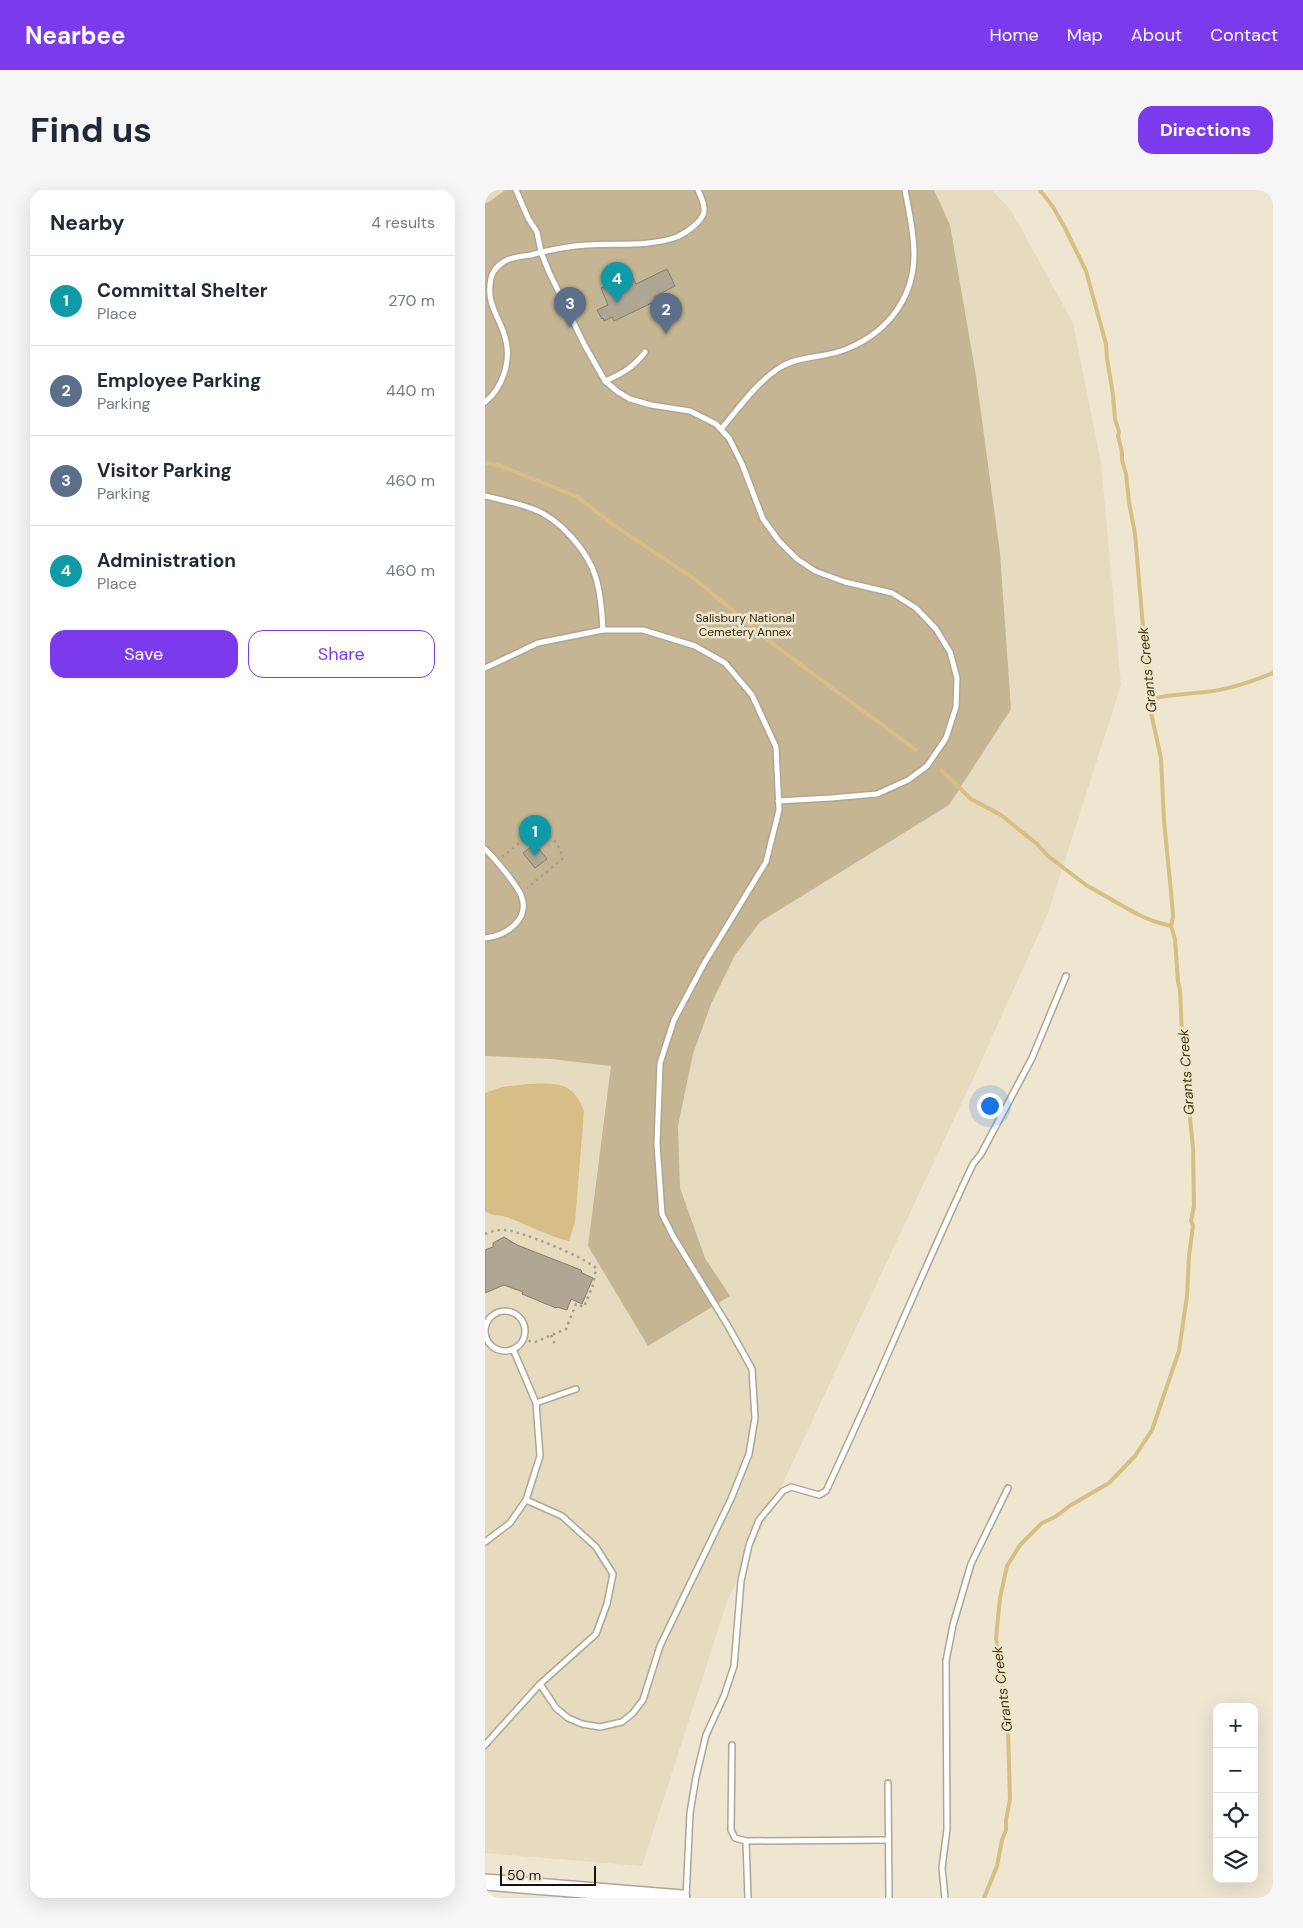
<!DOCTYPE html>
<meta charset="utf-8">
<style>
:root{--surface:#fff;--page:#f6f6f7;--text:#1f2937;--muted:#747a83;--line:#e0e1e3;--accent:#7c3aed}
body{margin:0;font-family:"DM Sans",sans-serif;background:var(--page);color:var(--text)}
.controls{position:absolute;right:15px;bottom:15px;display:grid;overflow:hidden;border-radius:10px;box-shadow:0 5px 20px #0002}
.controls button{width:45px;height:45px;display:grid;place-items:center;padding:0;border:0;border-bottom:1px solid var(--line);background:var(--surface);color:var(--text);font:25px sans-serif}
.scale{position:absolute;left:15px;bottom:12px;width:96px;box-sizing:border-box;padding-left:5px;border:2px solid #17140d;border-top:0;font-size:14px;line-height:18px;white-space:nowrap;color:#17140d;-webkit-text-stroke:4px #eee6d1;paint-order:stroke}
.you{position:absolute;left:504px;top:915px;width:18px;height:18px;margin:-12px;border:4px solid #fff;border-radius:50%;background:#1a73e8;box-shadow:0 0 0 8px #1a73e833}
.badge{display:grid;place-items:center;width:32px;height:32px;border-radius:50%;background:var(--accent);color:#fff;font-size:16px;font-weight:700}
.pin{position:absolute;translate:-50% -41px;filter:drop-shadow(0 1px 2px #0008)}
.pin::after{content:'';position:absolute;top:26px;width:18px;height:15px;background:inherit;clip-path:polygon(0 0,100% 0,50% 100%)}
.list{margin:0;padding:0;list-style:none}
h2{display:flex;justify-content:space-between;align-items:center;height:65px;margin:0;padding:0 20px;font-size:21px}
h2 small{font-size:16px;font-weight:400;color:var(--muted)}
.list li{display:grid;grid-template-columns:32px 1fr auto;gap:15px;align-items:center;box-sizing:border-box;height:90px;padding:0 20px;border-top:1px solid var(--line)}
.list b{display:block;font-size:19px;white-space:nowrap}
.list p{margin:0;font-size:16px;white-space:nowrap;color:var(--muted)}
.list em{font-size:16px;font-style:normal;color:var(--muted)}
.actions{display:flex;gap:10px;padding:15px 20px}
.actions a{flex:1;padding:11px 0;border:1px solid var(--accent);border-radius:15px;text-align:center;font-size:18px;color:var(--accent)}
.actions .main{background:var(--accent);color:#fff}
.icon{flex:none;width:28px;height:28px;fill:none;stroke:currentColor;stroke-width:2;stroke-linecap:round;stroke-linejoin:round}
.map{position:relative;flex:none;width:788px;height:1708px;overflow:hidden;border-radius:15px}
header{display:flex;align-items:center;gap:30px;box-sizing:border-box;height:70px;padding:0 25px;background:var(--accent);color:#fff}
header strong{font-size:24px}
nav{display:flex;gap:28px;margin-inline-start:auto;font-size:18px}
.intro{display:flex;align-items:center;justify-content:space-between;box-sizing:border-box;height:120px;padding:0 30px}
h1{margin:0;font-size:35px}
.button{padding:12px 22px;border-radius:15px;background:var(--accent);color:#fff;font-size:18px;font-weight:700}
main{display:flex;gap:30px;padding:0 30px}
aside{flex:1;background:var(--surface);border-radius:15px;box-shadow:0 5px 20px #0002}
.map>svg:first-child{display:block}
.built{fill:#e6dabf}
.green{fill:#c5b592}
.water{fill:#d7be84}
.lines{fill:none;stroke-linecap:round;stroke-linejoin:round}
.stream{stroke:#d7be84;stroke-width:4}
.building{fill:#afa693;stroke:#867e6b}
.service-casing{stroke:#aea693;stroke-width:8}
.secondary-casing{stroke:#aea693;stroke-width:18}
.path{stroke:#a69f8f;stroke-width:2.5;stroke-dasharray:2.5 4;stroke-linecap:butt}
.service{stroke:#fff;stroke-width:5}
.secondary{stroke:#fff;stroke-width:15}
.labels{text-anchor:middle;stroke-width:5;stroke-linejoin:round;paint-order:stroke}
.park-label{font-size:12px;fill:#34290e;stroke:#eee6d1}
.water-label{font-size:14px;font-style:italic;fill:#483606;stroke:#eee6d1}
</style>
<header>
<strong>Nearbee</strong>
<nav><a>Home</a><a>Map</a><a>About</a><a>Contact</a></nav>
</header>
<div class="intro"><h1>Find us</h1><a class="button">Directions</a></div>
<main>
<aside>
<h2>Nearby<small>4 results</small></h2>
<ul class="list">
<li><span class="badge" style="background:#0f9aa8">1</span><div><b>Committal Shelter</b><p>Place</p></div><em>270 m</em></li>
<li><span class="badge" style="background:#5c6f8a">2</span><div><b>Employee Parking</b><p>Parking</p></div><em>440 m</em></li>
<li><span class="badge" style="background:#5c6f8a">3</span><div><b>Visitor Parking</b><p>Parking</p></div><em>460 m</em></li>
<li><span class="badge" style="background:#0f9aa8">4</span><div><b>Administration</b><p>Place</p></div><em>460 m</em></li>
</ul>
<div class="actions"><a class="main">Save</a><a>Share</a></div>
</aside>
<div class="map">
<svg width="788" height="1708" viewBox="0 0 788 1708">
<rect width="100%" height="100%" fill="#eee6d1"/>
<polygon class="built" points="0,0 507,0 527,22 588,133 616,273 636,495 563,723 494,876 242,1412 157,1676 0,1663"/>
<polygon class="green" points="20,0 449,0 465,35 491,186 515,363 526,519 464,615 275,732 250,765 226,814 208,864 193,936 195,998 220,1068 245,1106 163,1156 103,1056 126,876 67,869 0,866 0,13 4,12"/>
<path class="water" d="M42,894C71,894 87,890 99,921L90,1032L84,1051C63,1046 43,1035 22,1027C14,1025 7,1026 0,1021V903L17,897Z"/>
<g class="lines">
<g class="stream">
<polyline points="0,273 16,276 93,307 127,334 211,390 292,457 431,560"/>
<path d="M665,509C684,505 700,504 720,502C743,500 766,492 788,483"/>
<polyline points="457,581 486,609 516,625 552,654 563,666 601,695 652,724 668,731 686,736"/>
<polyline points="499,1708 512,1676 517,1650 521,1640 521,1630 525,1609 523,1538 511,1448 515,1408 522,1376 535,1355 557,1333 570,1327 586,1315 624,1293 650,1266 667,1240 694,1161 702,1106 704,1066 708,1036 706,1031 709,1016 708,958 701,887 702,872 697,844 695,800 693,792 690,749 686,736 688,727 687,712 679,631 676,568 665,518 650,344 644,312 641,284 637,270 637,262 633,246 634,242 630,229 628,205 622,168 621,154 601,81 580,38 568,17 555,0"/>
</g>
</g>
<g class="building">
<polygon points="182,79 190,96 169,107 171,111 129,131 127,127 119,131 118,128 117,129 112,120 123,115 116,98 126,94 127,96 147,86 151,94"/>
<polygon points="50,654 62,669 50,678 38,663"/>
<polygon points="19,1047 32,1055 96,1080 97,1083 108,1088 97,1114 86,1109 82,1120 72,1117 71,1118 37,1104 38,1102 19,1095 0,1103 0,1060 8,1057 8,1053"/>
</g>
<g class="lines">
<defs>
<g id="service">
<polyline points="31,0 43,28 52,42 56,62 64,82 99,154 120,191 133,202 145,209 166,215 205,221 231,234 244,248 257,274 278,329 294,351 312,369 330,381 360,392 407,403 431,418 451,439 465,462 472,488 471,517 461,548 442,576 423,590 392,604 346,608 293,611"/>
<path d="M120,191C137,184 149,177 160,162"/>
<path d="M0,212C17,199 26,172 21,151C16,127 0,116 6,88C8,80 13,75 20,71C27,67 38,66 46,65C64,60 83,56 102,55C131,53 164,57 192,47C201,43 217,32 219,22C220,14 216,7 213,0"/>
<path d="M236,239C254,218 271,193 294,178C313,166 335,168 356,161C399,146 429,111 429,64C429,43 424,21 420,0"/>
<path d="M0,306C16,310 33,313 48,319C74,328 103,361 111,388C116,405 117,422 118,440"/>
<polyline points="0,478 53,453 118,440 158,440 210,456 240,473 267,505 291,557 294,620 281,672 220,772 189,830 175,873 172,954 177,1024 188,1046 243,1136 267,1179 270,1228 264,1264 246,1309 175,1456 158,1510 148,1523 137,1532 115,1537 97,1534 83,1528 71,1518 55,1494"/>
<path d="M0,659C9,667 31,694 36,705C46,729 21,746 0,748"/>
<circle cx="20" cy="1141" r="20"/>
<polyline points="51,1213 91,1199"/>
<polyline points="0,1352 25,1333 41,1310"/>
<polyline points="0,1555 55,1494 111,1444 122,1414 128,1384 111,1357 77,1326 41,1310 55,1266 51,1213 28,1159"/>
<polyline points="247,1555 246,1640 250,1648 261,1651 403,1650"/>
<polyline points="403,1593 404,1708"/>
<polyline points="261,1651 263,1708"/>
<path d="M201,1708L205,1623L211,1587L221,1545L239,1506L249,1476L256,1391L264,1355L274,1330L298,1301L306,1297L334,1305L341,1301C392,1193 437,1082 488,974L496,964L547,868L581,786"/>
<polyline points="460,1708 457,1678 462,1639 461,1471 468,1435 486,1374 523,1298"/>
</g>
<polyline id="secondary" points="0,1692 197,1708"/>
</defs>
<use href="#service" class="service-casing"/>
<use href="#secondary" class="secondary-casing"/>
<g class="path">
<path d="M17,667L51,640C62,638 78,658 77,669L42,698"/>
<path d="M0,1044C5,1042 14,1039 19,1040C34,1040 101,1068 111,1078L108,1095L99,1117L91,1114L81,1139L50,1152L37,1150"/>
<polyline points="0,1138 1,1138"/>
<polyline points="66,1145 71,1157"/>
</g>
<use href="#service" class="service"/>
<use href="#secondary" class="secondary"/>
</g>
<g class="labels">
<g class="park-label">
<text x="260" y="432">Salisbury National<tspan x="260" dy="14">Cemetery Annex</tspan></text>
</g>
<g class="water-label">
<text transform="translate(662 480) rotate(-96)" y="5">Grants Creek</text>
<text transform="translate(701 882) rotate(-94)" y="5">Grants Creek</text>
<text transform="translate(517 1499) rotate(-97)" y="5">Grants Creek</text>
</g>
</g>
</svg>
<div class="controls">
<button>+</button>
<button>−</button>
<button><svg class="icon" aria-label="locate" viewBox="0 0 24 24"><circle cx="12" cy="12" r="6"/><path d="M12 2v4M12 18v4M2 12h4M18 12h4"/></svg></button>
<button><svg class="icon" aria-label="layers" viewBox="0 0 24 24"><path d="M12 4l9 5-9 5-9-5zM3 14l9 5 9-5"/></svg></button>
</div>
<div class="scale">50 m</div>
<div class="you"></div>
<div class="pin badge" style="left:50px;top:666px;background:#0f9aa8">1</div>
<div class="pin badge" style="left:181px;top:144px;background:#5c6f8a">2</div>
<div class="pin badge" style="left:85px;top:138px;background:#5c6f8a">3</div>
<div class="pin badge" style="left:132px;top:113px;background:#0f9aa8">4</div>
</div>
</main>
